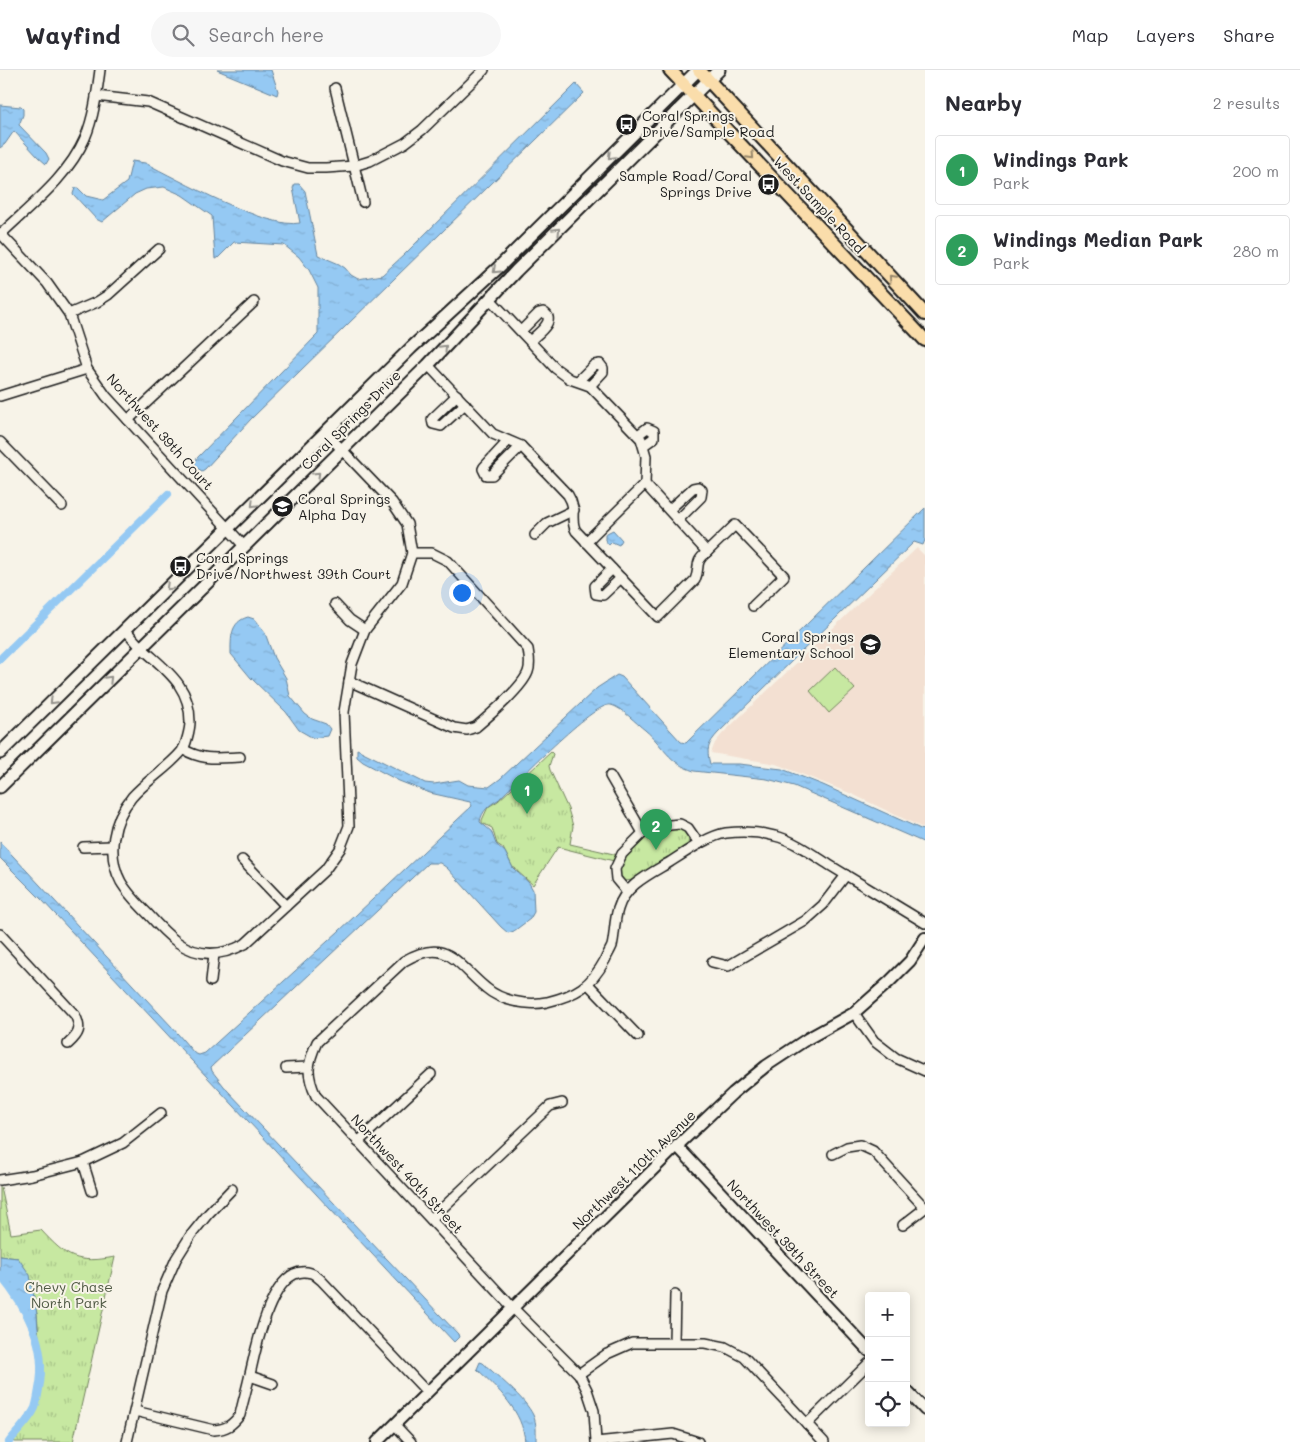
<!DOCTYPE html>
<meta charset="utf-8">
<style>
:root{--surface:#fff;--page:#f7f7f7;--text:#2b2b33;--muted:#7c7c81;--line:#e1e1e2;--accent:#1c1c1c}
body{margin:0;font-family:Mali,sans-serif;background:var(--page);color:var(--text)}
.controls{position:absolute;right:15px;bottom:15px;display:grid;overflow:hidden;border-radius:5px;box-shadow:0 2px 12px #0003}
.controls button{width:45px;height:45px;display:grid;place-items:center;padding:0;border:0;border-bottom:1px solid var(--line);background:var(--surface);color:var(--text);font:25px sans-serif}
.you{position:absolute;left:461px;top:522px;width:18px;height:18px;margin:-12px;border:4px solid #fff;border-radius:50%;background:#1a73e8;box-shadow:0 0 0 8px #1a73e833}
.badge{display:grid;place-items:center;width:32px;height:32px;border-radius:50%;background:var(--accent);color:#fff;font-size:16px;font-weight:700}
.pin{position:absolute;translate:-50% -41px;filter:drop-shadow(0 1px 2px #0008)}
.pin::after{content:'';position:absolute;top:26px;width:18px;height:15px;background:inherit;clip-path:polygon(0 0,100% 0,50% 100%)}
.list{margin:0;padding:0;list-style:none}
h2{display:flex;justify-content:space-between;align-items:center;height:65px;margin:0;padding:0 20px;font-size:21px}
h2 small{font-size:16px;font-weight:400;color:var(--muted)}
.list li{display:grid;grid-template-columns:32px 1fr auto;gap:15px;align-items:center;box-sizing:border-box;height:70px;margin:0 10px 10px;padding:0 10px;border:1px solid var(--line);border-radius:5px}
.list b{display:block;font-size:19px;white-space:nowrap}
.list p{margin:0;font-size:16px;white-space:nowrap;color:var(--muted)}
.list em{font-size:16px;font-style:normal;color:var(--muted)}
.icon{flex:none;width:28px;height:28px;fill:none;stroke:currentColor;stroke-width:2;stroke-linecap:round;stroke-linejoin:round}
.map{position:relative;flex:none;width:925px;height:1372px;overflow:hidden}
header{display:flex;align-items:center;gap:30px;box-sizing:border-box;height:70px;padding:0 25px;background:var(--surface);border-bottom:1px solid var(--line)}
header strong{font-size:24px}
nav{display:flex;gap:28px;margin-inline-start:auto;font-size:18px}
.search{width:350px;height:45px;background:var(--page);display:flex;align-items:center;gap:12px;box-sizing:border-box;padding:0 18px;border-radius:28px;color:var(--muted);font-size:19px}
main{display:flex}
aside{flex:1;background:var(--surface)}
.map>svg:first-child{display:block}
.built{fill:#f3e0d2}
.park{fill:url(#park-tufts);stroke:#72825e}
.pitch{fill:#c7e8a1;stroke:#72825e}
.water{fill:url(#water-ripples);stroke:#65849d}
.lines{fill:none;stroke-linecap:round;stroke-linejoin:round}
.canal{stroke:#95c9f3;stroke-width:8}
.minor-casing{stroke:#1c1c1c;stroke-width:12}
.tertiary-casing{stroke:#1c1c1c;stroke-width:14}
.secondary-casing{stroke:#1c1c1c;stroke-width:15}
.primary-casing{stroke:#1c1c1c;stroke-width:16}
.minor{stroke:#f7f3e8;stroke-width:9}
.tertiary{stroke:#f7f3e8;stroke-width:10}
.secondary{stroke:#f7f3e8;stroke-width:11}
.primary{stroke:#faddab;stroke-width:12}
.oneway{stroke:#94928c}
.oneway2{stroke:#96866b}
.labels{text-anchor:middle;stroke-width:4;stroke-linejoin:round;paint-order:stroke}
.poi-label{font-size:14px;fill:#1c1c1c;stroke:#f7f3e8;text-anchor:start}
.street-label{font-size:14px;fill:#1c1c1c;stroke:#f7f3e8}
.park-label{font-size:14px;fill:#4f5944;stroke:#f7f3e8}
</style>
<header>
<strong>Wayfind</strong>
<div class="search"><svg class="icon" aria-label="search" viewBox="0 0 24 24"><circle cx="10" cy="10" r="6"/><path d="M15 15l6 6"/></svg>Search here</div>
<nav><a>Map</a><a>Layers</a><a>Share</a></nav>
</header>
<main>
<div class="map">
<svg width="925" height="1372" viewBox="0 0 925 1372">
<defs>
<pattern id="park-tufts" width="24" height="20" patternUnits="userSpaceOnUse" patternTransform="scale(1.25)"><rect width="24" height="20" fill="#c7e8a1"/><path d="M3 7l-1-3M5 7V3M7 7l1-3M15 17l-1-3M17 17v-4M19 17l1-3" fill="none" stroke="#aac68a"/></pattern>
<pattern id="water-ripples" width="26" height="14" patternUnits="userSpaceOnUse" patternTransform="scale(1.25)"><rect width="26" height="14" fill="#95c9f3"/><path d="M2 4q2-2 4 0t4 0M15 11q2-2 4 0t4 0" fill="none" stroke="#80acd0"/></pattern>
</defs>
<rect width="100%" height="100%" fill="#f7f3e8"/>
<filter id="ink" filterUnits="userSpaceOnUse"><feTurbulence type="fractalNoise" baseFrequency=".02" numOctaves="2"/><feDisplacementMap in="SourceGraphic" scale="10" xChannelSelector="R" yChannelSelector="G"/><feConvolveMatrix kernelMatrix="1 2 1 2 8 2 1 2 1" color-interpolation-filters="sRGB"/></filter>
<g filter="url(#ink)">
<polygon class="built" points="917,478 925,486 925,759 852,724 776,694 711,683 715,673 723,663"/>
<g class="park">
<polygon points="551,682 553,684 549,696 550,700 568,739 573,756 570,774 618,785 614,791 558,777 533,815 518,802 515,798 513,798 503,778 497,774 492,758 482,753 482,750 488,737 498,731"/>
<path d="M676,758L684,760L689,766L688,775L634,810L624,811C608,796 641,770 653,764C660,760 669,760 676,758Z"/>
<path d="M0,1117H1L11,1164L41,1160C67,1188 76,1194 115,1187L73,1372H14L13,1366L35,1337L42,1305L37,1244L18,1188L0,1186Z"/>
</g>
<polygon class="pitch" points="835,597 855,619 829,643 810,621"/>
<g class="water">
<polygon points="217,0 271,0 278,21 277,25"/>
<path d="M576,14L584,23L251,349L205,399L202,401L195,397V391L198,387L318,264V218L309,200L299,187L284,175L234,172L218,188L215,189L212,146L182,125L164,117L146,119L135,124L102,152L96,149L73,124L75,118H78L86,126L103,130L127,112L132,91L145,93C177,109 268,160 300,153L293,118L295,114H299L305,121L318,185L339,194L345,198L351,205L358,209L382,205L404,185Z"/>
<polygon points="0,35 21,37 23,39 23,45 19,55 46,83 49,89 46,94 38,87 14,61 5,74 0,78"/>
<path d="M925,438V470L923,475L914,472L718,663C708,674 706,679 710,694H739L782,699L823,715L925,761V773L794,716L767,709L694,701C668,693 664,676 645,660C637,654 621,637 611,635C594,631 514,715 498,730C490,734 481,742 480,752L491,761L496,774L505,782L513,798L529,813L533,820L534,842L530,849L514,861L508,863L501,857L447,798L440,793H428L211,997L212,1001L227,1020L458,1264L459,1267L454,1272L42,830L0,788V772L172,957L194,983L199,985L205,983L339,861L472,736L470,732L430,723L399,711L363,692L357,687V679L425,713L434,714L459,710L468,715L489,717L500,709L597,618L617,605L622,607L681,672L686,673Z"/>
<polygon points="613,460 622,470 619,475 612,472 609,475 605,470 605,464"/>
<path d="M248,547L254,549L265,563L274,588L286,608L290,626L305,644L312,649L326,654L330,659L327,666L313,668L299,660L286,642L251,608L231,584C231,568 230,552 248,547Z"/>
<polygon points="0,1186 18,1188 30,1205 37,1244 39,1276 29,1247 0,1205"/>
<path d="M480,1292L483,1293C497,1306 525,1328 533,1345C537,1353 536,1363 536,1372H525C523,1341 498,1319 477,1299Z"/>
</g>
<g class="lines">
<g class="canal">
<polyline points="0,589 168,424"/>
<path d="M0,1205C27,1238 48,1276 39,1319C38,1325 37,1332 35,1338C29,1351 17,1361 9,1372"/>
</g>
<defs>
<g id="minor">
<polyline points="335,18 363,132"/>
<polyline points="96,26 148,32 282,91 308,98 326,98 354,96 370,91 405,73 422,60 484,0"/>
<polyline points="0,163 47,213 69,244 87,299 106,326 244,476"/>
<path d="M1,164C31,135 68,107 85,68C94,47 97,22 100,0"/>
<polyline points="490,229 555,298 570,309 590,316 641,369 646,386 645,414 707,482 735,455 784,506 753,536"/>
<polyline points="69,244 97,232 108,225 159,179"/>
<path d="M521,261L539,243L543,242C558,250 537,264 530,271"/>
<path d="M428,295L493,364L521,376L568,425C578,441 569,449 576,461L658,547L695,510C701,496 693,494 707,482"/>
<polyline points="578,311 594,295 600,294 603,298 603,302 590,316"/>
<polyline points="457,325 432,349 433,354 441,356 465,334"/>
<polyline points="0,326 87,299"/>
<polyline points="128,350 254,232"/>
<polyline points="638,365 647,358 654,361 654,368 644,375"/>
<polyline points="508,371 484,397 483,399 486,405 492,405 521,376"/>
<polyline points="0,372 62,436"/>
<polyline points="669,440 693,418 698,417 702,420 701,427 678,450"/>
<polyline points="535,465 547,453 574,440"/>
<polyline points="586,472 645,414"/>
<polyline points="612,499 595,516 596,524 603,525 621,508"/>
<polyline points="335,534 350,550 365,560"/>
<path d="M125,559C131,566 136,573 143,579C167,601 190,616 190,652C190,659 186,675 182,681C168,698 147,710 132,727C113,750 106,784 121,812C128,824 138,834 148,844C157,854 166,864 177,872C199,888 222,886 245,874L325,800L340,779L349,756L344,642L352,594L365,560L402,513L412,483L407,454L392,432L326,363"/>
<path d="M349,611L454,658L467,660L476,657C490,645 522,618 528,602C531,594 529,587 528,579L448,491L432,483H412"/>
<path d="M183,679C203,691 217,688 240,687"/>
<polyline points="610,706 643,763"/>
<polyline points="83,777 112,776"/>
<polyline points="242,790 286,836"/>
<polyline points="627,822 616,809 615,799 622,784 643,763 670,755 680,754 688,758 699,774"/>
<path d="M0,864L75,945C82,959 79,964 68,974"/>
<polyline points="712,892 728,896 805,851 823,835 846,805"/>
<polyline points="211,911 214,884"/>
<polyline points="588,914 638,966"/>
<polyline points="854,943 874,971 896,988 925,1001"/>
<polyline points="286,998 308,997"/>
<polyline points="358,1072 431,1004"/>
<polyline points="833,1084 847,1077 860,1075 873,1081 925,1138"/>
<polyline points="83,1092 123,1073 161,1043"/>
<polyline points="0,1110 32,1105 83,1092 92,1121"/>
<polyline points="431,1149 550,1036 562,1033"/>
<polyline points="903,1155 925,1138"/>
<polyline points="674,1272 675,1225"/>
<polyline points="579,1304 607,1284 632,1273 705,1273 725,1277 744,1287 824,1372"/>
<polyline points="250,1306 273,1314"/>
<path d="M135,1341L214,1360C227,1359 232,1355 240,1345C243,1331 247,1318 250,1304C256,1279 272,1191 311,1203C315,1204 318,1208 321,1210L427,1322"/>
<polyline points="807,1354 869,1293"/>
<polyline points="395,1355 411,1372"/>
<polyline points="127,1372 162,1221 176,1189 191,1165 208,1144 232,1119"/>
<path d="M698,1372L673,1364L596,1372L594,1341L587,1320L579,1304L513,1238L316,1026C306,1004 307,994 317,972L404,891C448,866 456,894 486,918C501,931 527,936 547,932C576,925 591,916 605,890C607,885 610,881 612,876C615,864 614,851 618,839C625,815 650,804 670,792C686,782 708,766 726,763C742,761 760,762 775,766C793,770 815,786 831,796C862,815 894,834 925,853"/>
</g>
<g id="tertiary">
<polyline points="677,1076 869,1281"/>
<polyline points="906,1320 925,1340"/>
<polyline points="377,1372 677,1076 733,1023 766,996 807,969 854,943 889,912 910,891 925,868"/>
</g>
<g id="secondary">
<polyline points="0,683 411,278 499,197 698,0"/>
<polyline points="0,717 428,295 516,201 719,0"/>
</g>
<g id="primary">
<polyline points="670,0 925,270"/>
<polyline points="699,0 925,244"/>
</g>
</defs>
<use href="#minor" class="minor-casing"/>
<use href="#tertiary" class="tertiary-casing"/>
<use href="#secondary" class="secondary-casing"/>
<use href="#primary" class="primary-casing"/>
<use href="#minor" class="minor"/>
<use href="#tertiary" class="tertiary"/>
<use href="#secondary" class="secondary"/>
<use href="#primary" class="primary"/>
</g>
<defs><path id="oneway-chevron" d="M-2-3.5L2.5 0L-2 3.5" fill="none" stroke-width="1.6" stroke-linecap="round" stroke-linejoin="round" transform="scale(1.25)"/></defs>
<g class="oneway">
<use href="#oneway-chevron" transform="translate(611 86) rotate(135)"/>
<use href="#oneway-chevron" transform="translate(557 161) rotate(-46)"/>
<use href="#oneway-chevron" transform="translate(496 200) rotate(137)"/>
<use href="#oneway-chevron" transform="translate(444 278) rotate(-47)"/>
<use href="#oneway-chevron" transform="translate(317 405) rotate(-44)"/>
<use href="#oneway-chevron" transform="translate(254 434) rotate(135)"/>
<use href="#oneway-chevron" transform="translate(169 517) rotate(136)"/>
<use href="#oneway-chevron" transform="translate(109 609) rotate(-45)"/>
<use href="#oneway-chevron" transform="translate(53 631) rotate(135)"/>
</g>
<g class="oneway2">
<use href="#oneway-chevron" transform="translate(751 86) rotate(46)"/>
<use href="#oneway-chevron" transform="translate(892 208) rotate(-133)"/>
</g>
</g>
<defs>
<symbol id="bus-disc" viewBox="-11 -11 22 22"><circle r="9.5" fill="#1c1c1c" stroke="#f7f3e8"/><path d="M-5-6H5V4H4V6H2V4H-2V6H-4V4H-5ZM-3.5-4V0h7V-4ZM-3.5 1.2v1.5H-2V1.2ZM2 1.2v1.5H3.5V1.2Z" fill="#fff"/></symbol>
<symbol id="school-disc" viewBox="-11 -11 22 22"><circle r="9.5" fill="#1c1c1c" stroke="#f7f3e8"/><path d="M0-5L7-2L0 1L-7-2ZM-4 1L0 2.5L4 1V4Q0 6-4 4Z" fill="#fff"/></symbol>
</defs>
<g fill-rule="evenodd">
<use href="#bus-disc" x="614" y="42" width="25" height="25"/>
<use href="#bus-disc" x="756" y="102" width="25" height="25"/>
<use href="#school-disc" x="270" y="424" width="25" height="25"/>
<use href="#bus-disc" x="168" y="484" width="25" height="25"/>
<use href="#school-disc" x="858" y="562" width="25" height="25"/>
</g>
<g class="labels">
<g class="poi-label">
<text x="642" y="51">Coral Springs<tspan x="642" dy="16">Drive/Sample Road</tspan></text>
<text x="752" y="111" text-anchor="end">Sample Road/Coral<tspan x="752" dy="16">Springs Drive</tspan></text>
<text x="298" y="434">Coral Springs<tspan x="298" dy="16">Alpha Day</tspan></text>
<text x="196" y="493">Coral Springs<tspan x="196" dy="16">Drive/Northwest 39th Court</tspan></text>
<text x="854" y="572" text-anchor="end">Coral Springs<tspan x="854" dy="16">Elementary School</tspan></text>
</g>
<g class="street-label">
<text transform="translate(819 135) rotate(47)" y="5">West Sample Road</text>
<text transform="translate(351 350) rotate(-45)" y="5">Coral Springs Drive</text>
<text transform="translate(160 362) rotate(48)" y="5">Northwest 39th Court</text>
<text transform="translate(634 1100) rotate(-44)" y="5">Northwest 110th Avenue</text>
<text transform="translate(407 1104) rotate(47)" y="5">Northwest 40th Street</text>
<text transform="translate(783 1169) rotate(47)" y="5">Northwest 39th Street</text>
</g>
<g class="park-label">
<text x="69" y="1222">Chevy Chase<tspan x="69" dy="16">North Park</tspan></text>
</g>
</g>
</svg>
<div class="controls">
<button>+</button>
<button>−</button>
<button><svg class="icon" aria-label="locate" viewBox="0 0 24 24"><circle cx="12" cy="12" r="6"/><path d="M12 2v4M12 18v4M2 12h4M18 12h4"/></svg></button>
</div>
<div class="you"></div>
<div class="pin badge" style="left:527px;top:744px;background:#2e9e5b">1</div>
<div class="pin badge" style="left:656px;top:780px;background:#2e9e5b">2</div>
</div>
<aside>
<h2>Nearby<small>2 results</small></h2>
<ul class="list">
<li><span class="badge" style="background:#2e9e5b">1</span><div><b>Windings Park</b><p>Park</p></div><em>200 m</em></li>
<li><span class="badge" style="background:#2e9e5b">2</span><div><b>Windings Median Park</b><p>Park</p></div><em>280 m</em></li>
</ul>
</aside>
</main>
